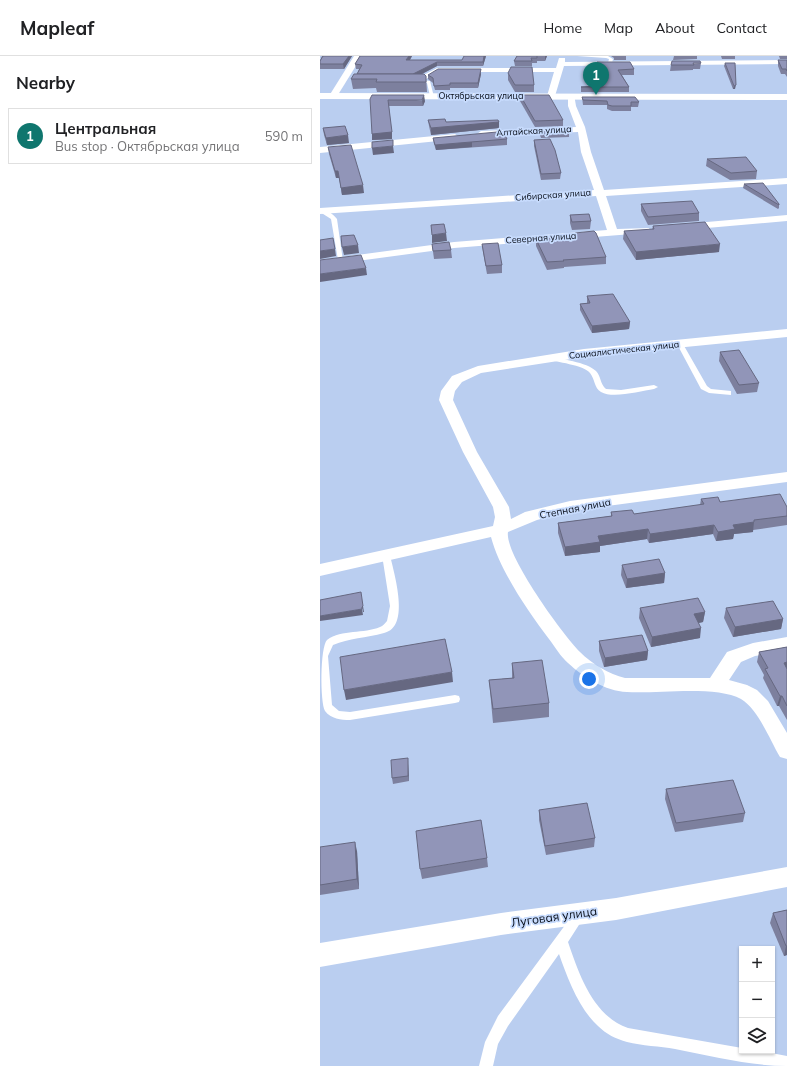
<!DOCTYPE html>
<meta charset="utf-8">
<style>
:root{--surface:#fff;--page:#f6f6f6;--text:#202124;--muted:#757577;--line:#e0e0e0;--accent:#0f766e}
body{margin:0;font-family:Mulish,sans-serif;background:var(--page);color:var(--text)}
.controls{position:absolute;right:12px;bottom:12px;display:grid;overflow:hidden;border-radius:0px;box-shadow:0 1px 3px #0004}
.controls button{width:36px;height:36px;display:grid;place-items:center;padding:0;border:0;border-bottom:1px solid var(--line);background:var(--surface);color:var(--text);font:20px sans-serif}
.you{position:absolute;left:269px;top:623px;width:14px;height:14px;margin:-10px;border:3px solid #fff;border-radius:50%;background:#1a73e8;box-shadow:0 0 0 6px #1a73e833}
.badge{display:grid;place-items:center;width:26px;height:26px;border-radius:50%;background:var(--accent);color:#fff;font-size:13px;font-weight:700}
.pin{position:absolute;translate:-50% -33px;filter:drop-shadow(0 1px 2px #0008)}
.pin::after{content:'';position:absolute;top:21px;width:14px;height:12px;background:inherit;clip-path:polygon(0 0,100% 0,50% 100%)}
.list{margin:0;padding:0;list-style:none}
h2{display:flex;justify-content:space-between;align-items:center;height:52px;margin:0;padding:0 16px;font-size:17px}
h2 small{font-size:13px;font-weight:400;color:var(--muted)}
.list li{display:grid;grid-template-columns:26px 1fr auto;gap:12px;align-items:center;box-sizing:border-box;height:56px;margin:0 8px 8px;padding:0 8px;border:1px solid var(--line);border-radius:0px}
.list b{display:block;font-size:15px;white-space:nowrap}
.list p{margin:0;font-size:13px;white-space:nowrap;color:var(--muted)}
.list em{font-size:13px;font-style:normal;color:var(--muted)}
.icon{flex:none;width:22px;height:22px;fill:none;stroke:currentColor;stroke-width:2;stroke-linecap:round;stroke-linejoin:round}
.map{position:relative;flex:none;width:467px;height:1010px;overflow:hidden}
header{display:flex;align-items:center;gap:24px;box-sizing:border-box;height:56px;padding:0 20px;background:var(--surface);border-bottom:1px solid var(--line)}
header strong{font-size:19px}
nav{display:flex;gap:22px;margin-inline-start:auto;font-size:14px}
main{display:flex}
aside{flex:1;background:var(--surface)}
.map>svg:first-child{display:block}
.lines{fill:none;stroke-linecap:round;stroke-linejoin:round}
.service{fill:#fff;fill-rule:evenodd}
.minor{fill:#fff;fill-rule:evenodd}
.tertiary{fill:#fff;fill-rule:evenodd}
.wall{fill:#7d809e}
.shaded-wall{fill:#666881}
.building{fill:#9195b8;stroke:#666881}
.labels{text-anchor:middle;stroke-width:3.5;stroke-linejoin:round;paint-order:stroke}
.far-street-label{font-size:9px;fill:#070d18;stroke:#c7dbfd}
.street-label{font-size:10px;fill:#070d18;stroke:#c7dbfd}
.near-street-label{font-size:12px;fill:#070d18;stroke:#c7dbfd}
</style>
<header>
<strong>Mapleaf</strong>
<nav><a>Home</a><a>Map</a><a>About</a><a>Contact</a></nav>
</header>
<main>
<aside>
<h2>Nearby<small></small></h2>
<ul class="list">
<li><span class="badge">1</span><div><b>Центральная</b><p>Bus stop · Октябрьская улица</p></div><em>590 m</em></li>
</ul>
</aside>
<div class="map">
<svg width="467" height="1010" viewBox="0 0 467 1010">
<rect width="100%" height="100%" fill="#bacef0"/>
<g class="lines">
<g class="service">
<polygon points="257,0 288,0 293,3 292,7 290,8 288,7 289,3 286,2"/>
<polygon points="96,23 110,25 114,41 110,40 107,27 95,25"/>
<path d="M0,154C6,153 13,158 17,163L23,205L18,204L11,163L0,156Z"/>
<polygon points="360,286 363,288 387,330 391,333 411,335 411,339 389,337 381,333 357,288"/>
<path d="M228,300C240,303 267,306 276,315C281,320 280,328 286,333L301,334L334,329L338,331L334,333C320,335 293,343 281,336C274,332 275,323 270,317C264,309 236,306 226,303L225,302Z"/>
<path d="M66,496L70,499C74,518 91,571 64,577C46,582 29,582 13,589L8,600L12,649L19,655L30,656L135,639L139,640L140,643L139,646L135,647L30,664C21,664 11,663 5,655C0,646 0,591 7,584C22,573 44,578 60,571C63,570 65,567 67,565L70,550L62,499Z"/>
<path d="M258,855L262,857L264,861L248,886C259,918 273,960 308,972L422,992V995H440L467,1000V1010C430,1010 392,1000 355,993C340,990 322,990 307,986C296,983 286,978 278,970C259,953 247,921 239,898L188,970L178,988L173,1010H159L165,986L178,960L254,857Z"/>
</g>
<g class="minor">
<polygon points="34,0 42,0 16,42 10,42 9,40"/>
<polygon points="239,2 245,2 245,6 467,4 467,8 244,10 235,40 231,42 227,40 234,16 118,16 101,26 95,26 94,24 117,12 236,12"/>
<polygon points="248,38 254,38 256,50 265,71 271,96 284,134 467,122 467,128 286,140 297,173 329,172 330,174 325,177 134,192 0,210 0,204 134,186 287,174 276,140 0,158 0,152 274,134 261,96 258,76 161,81 157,78 161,75 256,71 248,50"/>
<polygon points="135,78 139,81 138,83 0,97 0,91"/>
<polygon points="467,159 467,165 364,174 359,171 364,168"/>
<path d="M467,273V281L264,301L161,317L142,326L135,335L133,344L157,396L189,451L191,463L205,456L250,445L467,416V426L250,455L217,464L188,476C184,498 243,579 260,596C272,608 289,618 305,622H390L407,596L433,587L467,581V595L435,600L421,606L409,624L427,629L437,634L448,645L467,677V703L460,701C450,684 438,653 421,643C396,629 336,638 307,636C285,635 263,621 248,607C241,601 235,591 229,583C208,555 180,515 171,481L0,520V508L173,470L175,461L173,451L143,396L119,344L121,335L132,320L158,310L264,293Z"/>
<polygon points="467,811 467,831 296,864 181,879 0,911 0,887 181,857 296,842"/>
</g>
<polygon class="tertiary" points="0,37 467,38 467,44 0,43"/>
</g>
<g class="wall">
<polygon points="0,0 32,0 24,13 0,13 0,5 2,0"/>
<polygon points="40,0 92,0 90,4 142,4 166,0 163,10 117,10 102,18 106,20 107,36 57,36 56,32 33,33 31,23 37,18 39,13 36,13 35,8"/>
<polygon points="197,0 227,0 225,5 217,5 217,7 212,7 212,10 195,10 194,5"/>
<polygon points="291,0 306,0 306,4 294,4 294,2"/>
<polygon points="354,0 377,0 377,3 353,4"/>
<polygon points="401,0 415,0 415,3 402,3"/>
<polygon points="459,0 467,0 467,3 460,3"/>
<polygon points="458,4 467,4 467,21 465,18 461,18 458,10"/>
<polygon points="277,6 314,13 314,19 302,19 309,31 309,36 261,36 261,31 282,30 277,11"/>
<polygon points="381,7 380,13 373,13 373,14 350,15 351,9"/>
<polygon points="405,7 415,33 413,33 404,10"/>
<polygon points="188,17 214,29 214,36 195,36 188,24"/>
<polygon points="161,18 158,32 130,32 130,34 115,34 113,27 108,23 108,19"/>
<polygon points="52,39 105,45 103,50 69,50 72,83 52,84"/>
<polygon points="200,39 243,64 243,70 215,71 200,45"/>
<polygon points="262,41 319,46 318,51 311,51 311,55 292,55 287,53 287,49 263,49"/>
<polygon points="108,64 126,66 179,66 179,72 111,79 109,70"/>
<polygon points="3,72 29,87 7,89 4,79"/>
<polygon points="220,76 249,77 249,81 221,82 220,79"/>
<polygon points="113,82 187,83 187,89 116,94 114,88"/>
<polygon points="214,84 241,117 240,123 221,124 214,90"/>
<polygon points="8,91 44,137 22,139 19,122 16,122 9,98"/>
<polygon points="387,103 437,115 436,123 410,124 386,110"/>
<polygon points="424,128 459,148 459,152 458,153 423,132"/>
<polygon points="321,148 379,157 379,165 328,169 321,155"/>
<polygon points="250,159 271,165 270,173 252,174 250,167"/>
<polygon points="333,170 399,196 316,204 303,183 304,175 332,174"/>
<polygon points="255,177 286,201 286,208 244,211 244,212 227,214 216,190 216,183 248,181 248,179 255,179"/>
<polygon points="112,188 131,194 132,202 114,203"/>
<polygon points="162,188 182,209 182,217 167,218 163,196"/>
<polygon points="267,240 310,266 309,273 272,277 260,254 260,248 267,247"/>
<polygon points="400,296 439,327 437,336 417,338 399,305"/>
<polygon points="381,443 400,446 467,451 467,469 433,474 433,476 414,478 413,483 396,485 393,478 329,487 327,483 280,490 280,496 245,500 238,477 238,467 291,460 291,456 314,458 380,449"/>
<polygon points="302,509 345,517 344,527 306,532 301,519"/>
<polygon points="320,552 385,556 383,566 379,567 380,582 331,591 319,562"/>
<polygon points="406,552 463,563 461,573 413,581 404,562"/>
<polygon points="279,585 328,595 327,604 284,611 279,595"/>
<polygon points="467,591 467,664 459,650 457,650 443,622 444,619 437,606 439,596"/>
<polygon points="192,607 229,647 229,661 173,667 169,624 192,622"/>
<polygon points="88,702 89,725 73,728 72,722"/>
<polygon points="346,733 425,757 423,766 355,776 345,743"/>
<polygon points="219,754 275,782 274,791 226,799 219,764"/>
<polygon points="0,791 37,795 39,833 0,839"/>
<polygon points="167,802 168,811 102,823 100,813"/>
<polygon points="467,854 467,899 464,900 450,867 453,857"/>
</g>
<g class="shaded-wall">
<polygon points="29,0 32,0 24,13 23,8"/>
<polygon points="89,0 92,0 87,9 86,4"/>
<polygon points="164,0 166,0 163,10 163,6"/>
<polygon points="225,0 227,0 225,5"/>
<polygon points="117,6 117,10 94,22 93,18"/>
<polygon points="161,13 161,18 158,32 158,27"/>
<polygon points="416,29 415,33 413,33 414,30"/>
<polygon points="104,39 105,45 103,50 102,44"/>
<polygon points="179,66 179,72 111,79 111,72"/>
<polygon points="72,76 72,83 52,84 52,78"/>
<polygon points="28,79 29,87 7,89 6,82"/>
<polygon points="152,86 152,91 116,94 115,89"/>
<polygon points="73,90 74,97 53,99 52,92"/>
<polygon points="15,115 18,115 19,122 16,122"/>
<polygon points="43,129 44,137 22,139 21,132"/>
<polygon points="126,177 127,185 112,187 112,179"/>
<polygon points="400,188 399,196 316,204 316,196"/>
<polygon points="38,189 39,197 24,199 22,191"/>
<polygon points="15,193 16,200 0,203 0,195"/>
<polygon points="46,212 47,219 0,226 0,218"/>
<polygon points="310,266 309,273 272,277 272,270"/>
<polygon points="434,466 433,476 414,478 413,483 396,485 398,476 413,469"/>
<polygon points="394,469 393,478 329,487 330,478"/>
<polygon points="328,473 327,483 280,490 280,496 245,500 245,491 278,480"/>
<polygon points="345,517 344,527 306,532 307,523"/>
<polygon points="43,550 44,556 43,556 42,551"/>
<polygon points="42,553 43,559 0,565 0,560"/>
<polygon points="385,556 383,566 373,568 374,558"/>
<polygon points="463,563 461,573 413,581 415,571"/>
<polygon points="381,572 380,582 331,591 332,581"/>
<polygon points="328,595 327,604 284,611 285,602"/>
<polygon points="467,606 467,616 464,607"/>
<polygon points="132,616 133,626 26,644 24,634"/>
<polygon points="460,640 462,640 459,650 457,650"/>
<polygon points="88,702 88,708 89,725 88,720"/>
<polygon points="35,786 37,795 39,833 37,823"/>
<polygon points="466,890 467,890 467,899 464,900"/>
</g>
<g class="building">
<polygon points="3,0 29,0 23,8 0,8 0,5"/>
<polygon points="40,0 89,0 86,4 142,4 144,0 164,0 163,6 117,6 93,18 37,18 42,9 35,8"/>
<polygon points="197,0 217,0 217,2 211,2 212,5 194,5"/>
<polygon points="458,4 467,4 467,15 466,13 462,13"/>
<polygon points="352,5 380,5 381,7 373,7 374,9 351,9"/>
<polygon points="277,6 310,6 314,13 298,14 309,31 261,31 283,30"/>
<polygon points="405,7 415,7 416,29 414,30"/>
<polygon points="191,11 212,11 214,29 195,29 188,17"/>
<polygon points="118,13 161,13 158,27 130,27 130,29 114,30 113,22 108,19"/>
<polygon points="34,18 104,18 106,20 106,26 56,26 57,23 31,23"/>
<polygon points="52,39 104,39 102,44 68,44 72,76 52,78 50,43"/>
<polygon points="200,39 229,39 243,64 215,65"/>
<polygon points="262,41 315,41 319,46 311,46 311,50 292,50 288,49 287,45 263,44"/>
<polygon points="125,63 126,66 178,64 179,66 111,72 108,64"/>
<polygon points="25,70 28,79 6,82 3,72"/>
<polygon points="247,74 249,77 221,78 220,76"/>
<polygon points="177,76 183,76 187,83 115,89 113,82"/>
<polygon points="230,83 235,94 241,117 221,118 214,84"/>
<polygon points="73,84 73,90 52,92 52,86"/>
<polygon points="31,89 43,129 21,132 18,115 15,115 8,91"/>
<polygon points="426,101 437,115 411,117 387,103"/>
<polygon points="443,127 459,148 459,149 424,128"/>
<polygon points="372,145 379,157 328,161 321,148"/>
<polygon points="269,158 271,165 252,166 250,159"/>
<polygon points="385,166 400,188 316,196 304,175 334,173 333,170"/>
<polygon points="124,168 126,177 112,179 111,169"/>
<polygon points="274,175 276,177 286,201 243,204 244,205 227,206 216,183 249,181 248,179 256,179 255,177"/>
<polygon points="34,179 38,189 22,191 21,180"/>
<polygon points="13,182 15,193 0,195 0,184"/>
<polygon points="129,186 131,194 113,195 112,188"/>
<polygon points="178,187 182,209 166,210 162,188"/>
<polygon points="41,199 46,212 0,218 0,204"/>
<polygon points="293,238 310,266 272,270 260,248 270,247 267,240"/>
<polygon points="419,294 439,327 419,329 400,296"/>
<polygon points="460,438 467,451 467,460 434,464 434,466 413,469 415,473 398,476 394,469 330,478 328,473 278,480 280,486 245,491 238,467 292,460 291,456 312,454 314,458 384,448 381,443 398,441 400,446"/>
<polygon points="339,503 345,517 307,523 302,509"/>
<polygon points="41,536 43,550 42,551 42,553 0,560 0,544"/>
<polygon points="378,542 385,556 374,558 381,572 332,581 320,552"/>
<polygon points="453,545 463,563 415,571 406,552"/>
<polygon points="322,579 328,595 285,602 279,585"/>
<polygon points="125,583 132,616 24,634 20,601"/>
<polygon points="467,591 467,606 464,607 467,613 467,650 462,640 460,640 445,613 448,612 439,596"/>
<polygon points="222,604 229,647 173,653 169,624 194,622 192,607"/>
<polygon points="88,702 88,720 72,722 71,704"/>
<polygon points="413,724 425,757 356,767 346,733"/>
<polygon points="267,747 275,782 225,790 219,754"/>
<polygon points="161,764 167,802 100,813 96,775"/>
<polygon points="35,786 37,823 0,829 0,791"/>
<polygon points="467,854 467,890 466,890 453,857"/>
</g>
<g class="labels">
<g class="far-street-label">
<text x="161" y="43">Октябрьская улица</text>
<text transform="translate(214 75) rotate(-3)" y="3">Алтайская улица</text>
<text transform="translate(233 139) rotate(-4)" y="3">Сибирская улица</text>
<text transform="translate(221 182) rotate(-4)" y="3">Северная улица</text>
<text transform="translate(304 294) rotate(-6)" y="3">Социалистическая улица</text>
</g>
<g class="street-label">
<text transform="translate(255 452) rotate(-11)" y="4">Степная улица</text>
</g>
<g class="near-street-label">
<text transform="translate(234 861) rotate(-8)" y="4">Луговая улица</text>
</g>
</g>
</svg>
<div class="controls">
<button>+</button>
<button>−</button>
<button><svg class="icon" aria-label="layers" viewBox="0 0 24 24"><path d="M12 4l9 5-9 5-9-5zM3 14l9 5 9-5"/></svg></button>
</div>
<div class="you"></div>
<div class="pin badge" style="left:276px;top:39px">1</div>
</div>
</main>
